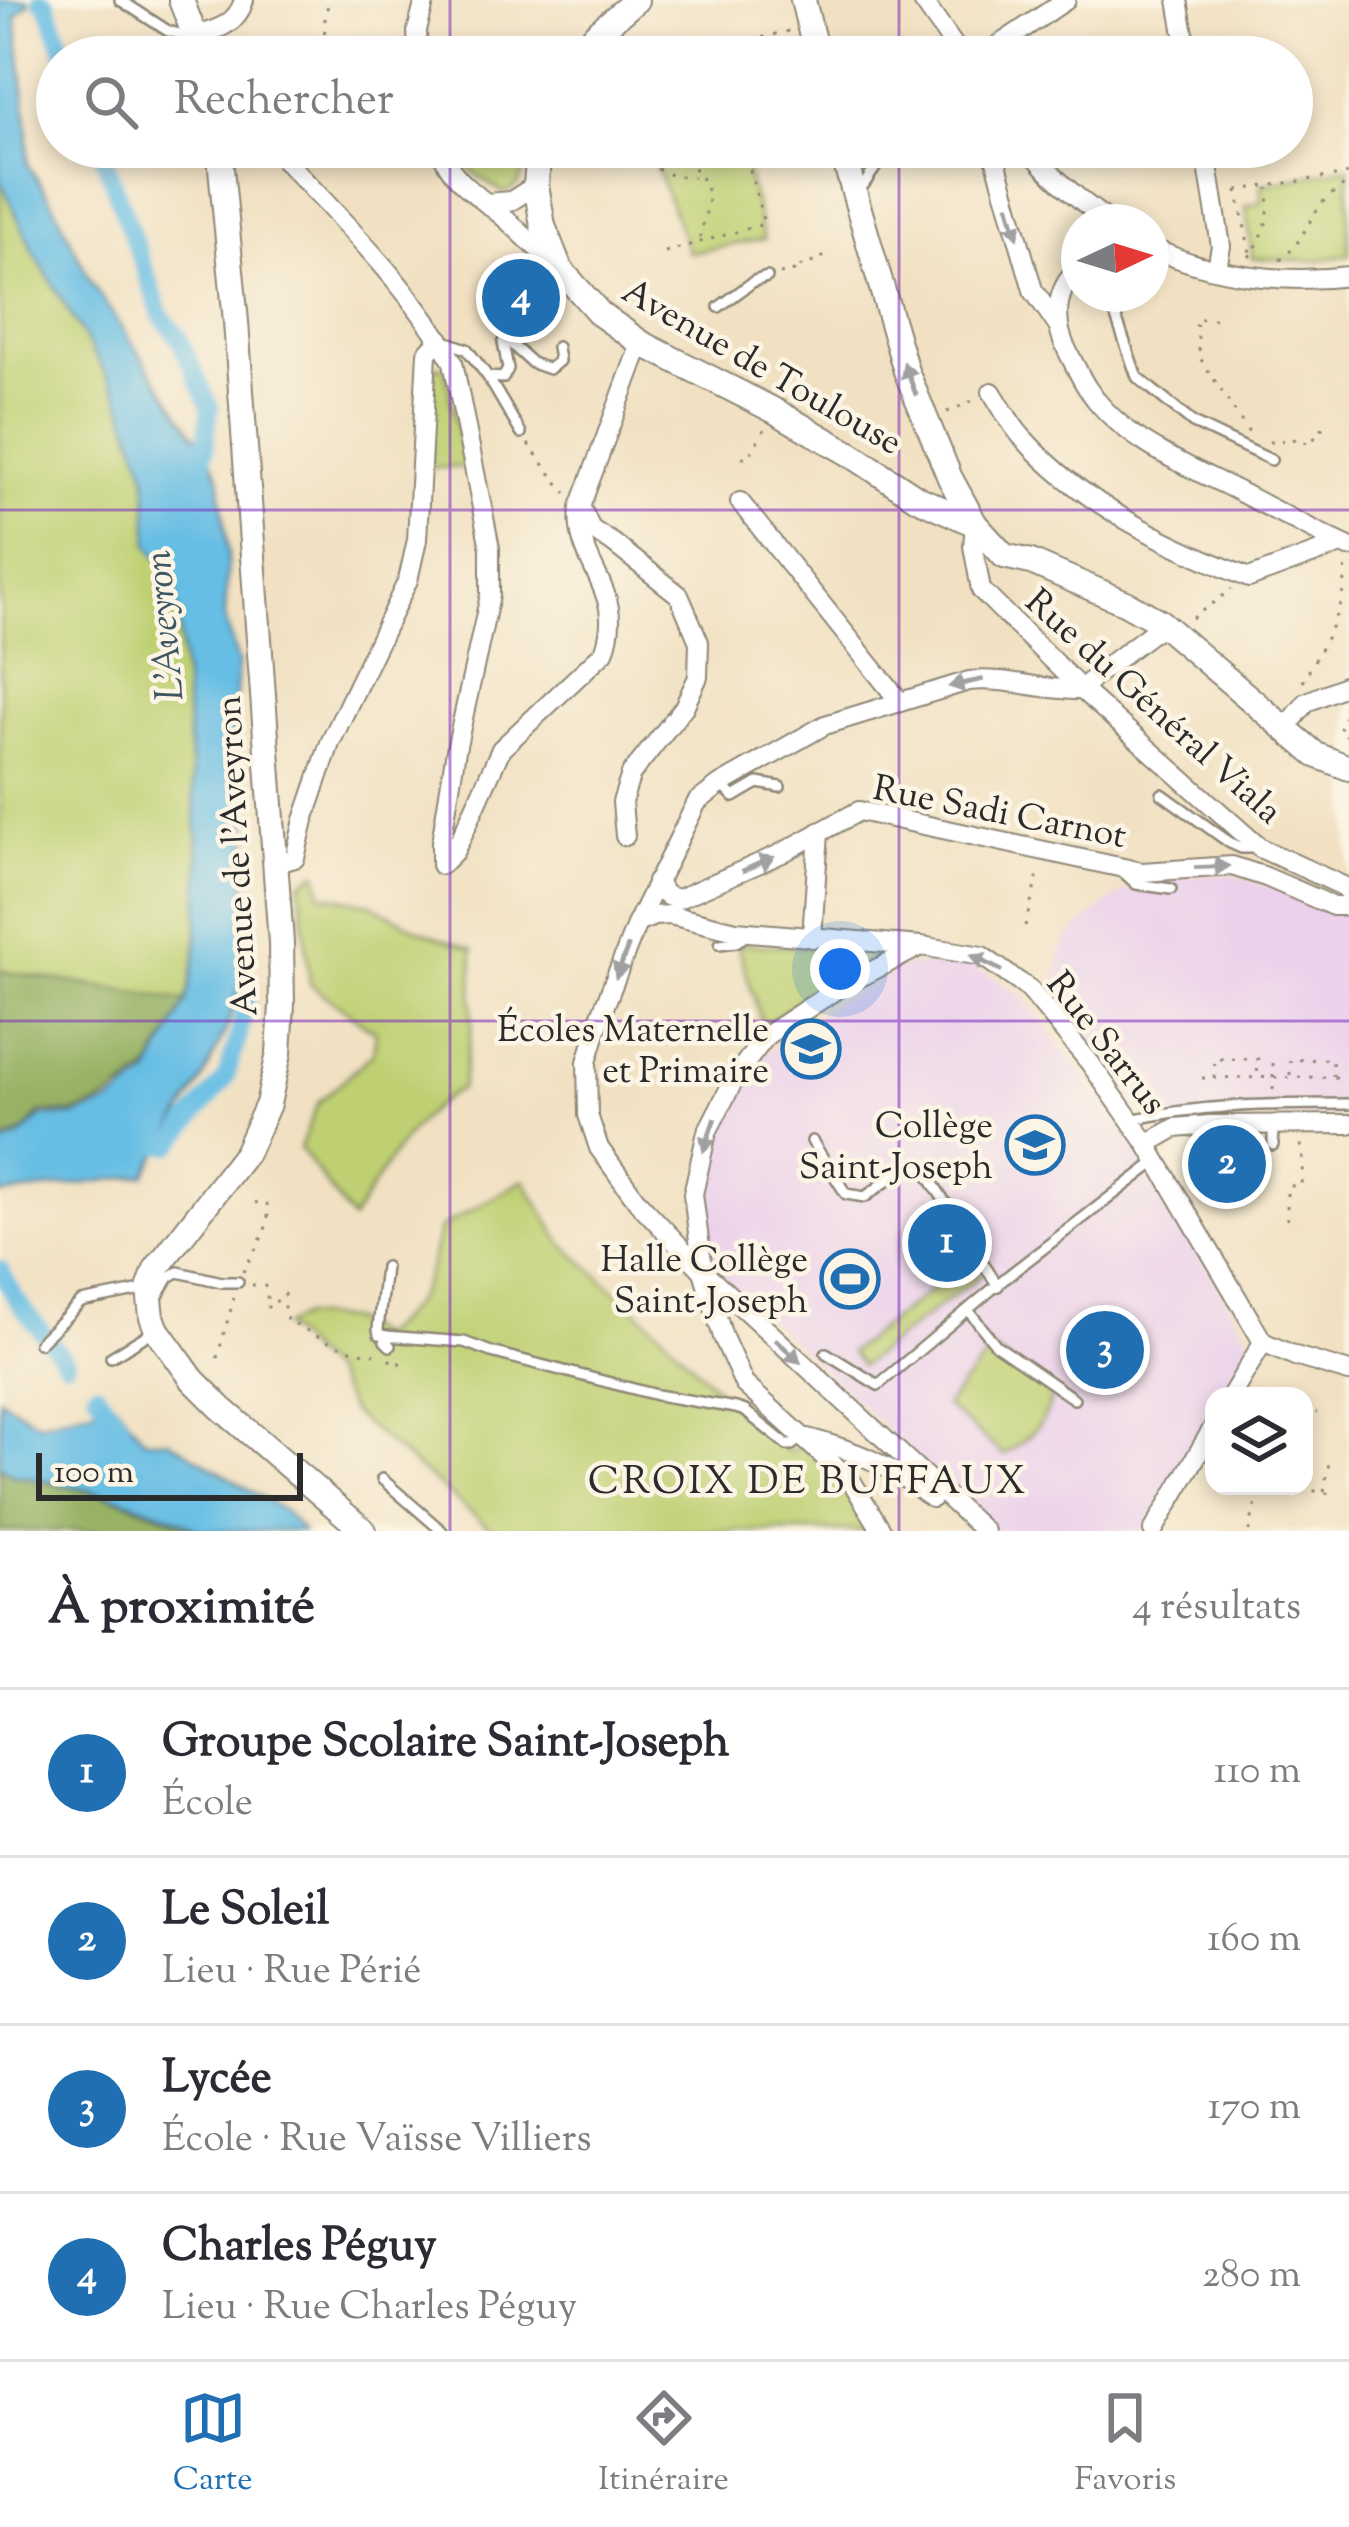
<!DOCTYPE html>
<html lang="fr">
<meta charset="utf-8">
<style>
:root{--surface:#fff;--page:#f2f2f3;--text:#2b2b33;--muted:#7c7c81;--line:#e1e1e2;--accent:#1f6fb2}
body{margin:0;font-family:"Sorts Mill Goudy",serif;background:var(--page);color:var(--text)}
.controls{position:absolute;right:36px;bottom:36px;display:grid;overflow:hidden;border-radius:24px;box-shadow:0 6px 18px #0003}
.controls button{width:108px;height:108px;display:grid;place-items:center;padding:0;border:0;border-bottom:3px solid var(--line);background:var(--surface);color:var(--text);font:60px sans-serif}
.compass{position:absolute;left:1061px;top:204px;width:108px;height:108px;border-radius:50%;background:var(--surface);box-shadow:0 6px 18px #0003;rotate:86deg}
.scale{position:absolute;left:36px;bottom:30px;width:267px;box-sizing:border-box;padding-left:12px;border:6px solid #2b2b2b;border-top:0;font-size:33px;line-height:42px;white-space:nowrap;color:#2b2b2b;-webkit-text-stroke:9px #fcf5e5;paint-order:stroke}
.you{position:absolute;left:840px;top:969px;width:42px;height:42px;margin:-30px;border:9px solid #fff;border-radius:50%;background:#1a73e8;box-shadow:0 0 0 18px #1a73e833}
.badge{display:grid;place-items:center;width:78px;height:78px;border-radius:50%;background:var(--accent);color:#fff;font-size:39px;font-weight:700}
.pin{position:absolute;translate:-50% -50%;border:6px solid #fff;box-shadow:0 3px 12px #0006}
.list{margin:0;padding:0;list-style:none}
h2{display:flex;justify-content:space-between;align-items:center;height:156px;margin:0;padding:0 48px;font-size:51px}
h2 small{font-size:39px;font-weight:400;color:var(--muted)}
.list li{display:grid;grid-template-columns:78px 1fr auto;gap:36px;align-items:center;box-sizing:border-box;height:168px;padding:0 48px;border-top:3px solid var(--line)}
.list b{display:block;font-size:45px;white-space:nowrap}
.list p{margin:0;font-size:39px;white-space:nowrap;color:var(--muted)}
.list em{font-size:39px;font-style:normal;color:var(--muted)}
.icon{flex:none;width:66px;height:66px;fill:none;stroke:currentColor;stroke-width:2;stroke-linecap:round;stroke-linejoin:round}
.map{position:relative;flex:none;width:1349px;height:1531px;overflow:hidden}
.search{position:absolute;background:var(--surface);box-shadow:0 6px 18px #0003;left:36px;right:36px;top:36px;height:132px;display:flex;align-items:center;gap:30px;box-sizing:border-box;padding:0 42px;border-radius:66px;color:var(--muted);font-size:45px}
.sheet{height:828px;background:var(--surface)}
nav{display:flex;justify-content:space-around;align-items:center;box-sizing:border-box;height:168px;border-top:3px solid var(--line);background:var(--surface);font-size:33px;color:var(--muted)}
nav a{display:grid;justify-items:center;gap:6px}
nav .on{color:var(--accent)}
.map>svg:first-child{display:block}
.built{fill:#ebd1eb}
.green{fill:#bfd073;stroke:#757e4f;stroke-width:3}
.forest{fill:#97b265;stroke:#616e48;stroke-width:3}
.water{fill:#66bee4;stroke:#487488;stroke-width:3}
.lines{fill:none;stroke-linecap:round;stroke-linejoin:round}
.canal{stroke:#66bee4;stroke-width:18}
.lane-casing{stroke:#8e8676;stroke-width:14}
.street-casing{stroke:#8e8676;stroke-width:22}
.secondary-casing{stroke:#8e8676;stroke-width:28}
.path{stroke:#8e8676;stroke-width:3;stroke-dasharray:3 9;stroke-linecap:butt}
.lane{stroke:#fff;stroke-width:9}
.street{stroke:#fff;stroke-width:18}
.secondary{stroke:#fff;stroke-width:24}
.path-bridge{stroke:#8e8676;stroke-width:3;stroke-dasharray:3 9;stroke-linecap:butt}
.oneway{fill:#a0a0a0}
.grid{fill:none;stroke:#7b2cbf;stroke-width:3;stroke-opacity:0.55}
.labels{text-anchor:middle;stroke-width:9;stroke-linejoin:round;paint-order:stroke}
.street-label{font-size:36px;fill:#2b2b2b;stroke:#fcf5e5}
.poi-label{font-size:36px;fill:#2b2b2b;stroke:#fcf5e5;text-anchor:end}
.water-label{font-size:39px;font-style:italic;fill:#3d5762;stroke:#fcf5e5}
.neighbourhood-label{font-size:39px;letter-spacing:3px;fill:#2b2b2b;stroke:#fcf5e5}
</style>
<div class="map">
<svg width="1349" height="1531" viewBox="0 0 1349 1531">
<rect width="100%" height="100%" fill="#fcf5e5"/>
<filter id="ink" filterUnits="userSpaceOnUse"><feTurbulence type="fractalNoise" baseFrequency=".00833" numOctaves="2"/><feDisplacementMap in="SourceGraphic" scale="24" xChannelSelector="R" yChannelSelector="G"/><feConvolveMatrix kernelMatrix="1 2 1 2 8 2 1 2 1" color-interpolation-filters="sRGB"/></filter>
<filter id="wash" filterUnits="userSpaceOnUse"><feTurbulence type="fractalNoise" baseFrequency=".004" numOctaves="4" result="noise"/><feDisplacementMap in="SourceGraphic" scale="48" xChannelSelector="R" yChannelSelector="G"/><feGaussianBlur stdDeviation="2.7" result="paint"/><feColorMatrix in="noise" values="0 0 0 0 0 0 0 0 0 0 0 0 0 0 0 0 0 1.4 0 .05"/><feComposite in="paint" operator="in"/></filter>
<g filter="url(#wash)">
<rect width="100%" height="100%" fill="#f1e1c2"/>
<g class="built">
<polygon points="1230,874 1349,912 1349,1117 1195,1117 1146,1126 1152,1115 1148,1108 1138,1109 1058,1004 1056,977 1061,951 1068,937 1079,926 1110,901 1144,879"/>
<polygon points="966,961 1020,994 1073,1061 1156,1178 1252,1344 1222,1396 1214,1396 1214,1410 1145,1531 996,1531 713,1267 704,1190 712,1145 730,1101 759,1058 831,1005 906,966"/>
</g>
<g class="green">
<polygon points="690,147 741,149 764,239 689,253 653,158"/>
<path d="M459,155L525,169L517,186L504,193C490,185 467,170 459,155Z"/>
<polygon points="1349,167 1349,255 1314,261 1252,258 1246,206 1261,203 1262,185"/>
<polygon points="0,180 34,252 119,396 146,473 149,546 175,580 200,865 197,947 187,1001 0,971"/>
<polygon points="441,366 445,371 465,467 431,468 433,374 435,367"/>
<path d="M317,872L321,894L371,904L419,930L473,949L472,1026L461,1089C411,1114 381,1174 352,1220L300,1148L318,1103L373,1053L376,1033L310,984L300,883Z"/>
<polygon points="744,944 757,945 874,950 872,957 804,996 763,1027 738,946"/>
<path d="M524,1180L562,1243L663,1334L751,1424L788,1452L802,1446L840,1481L870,1531H493L351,1412L332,1374L283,1327L302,1316L348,1319L378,1337C425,1301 426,1283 440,1228Z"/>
<polygon points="970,1260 981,1275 861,1366 850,1352"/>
<path d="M992,1349L1051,1393C1051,1421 1025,1441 1004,1455L945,1406Z"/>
</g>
<g class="forest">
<polygon points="0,971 187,1001 149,1071 102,1103 72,1113 41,1112 24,1132 0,1141"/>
<polygon points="0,1467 11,1474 113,1497 204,1531 0,1531"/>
</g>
<g class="water">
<polygon points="0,0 28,0 29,4 16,16 28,128 28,165 54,205 90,281 208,454 219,476 228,553 225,618 238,663 232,756 248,835 244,968 227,1027 203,1079 145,1175 0,1195 0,1145 18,1138 42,1116 74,1116 107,1105 149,1075 187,1001 197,947 200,865 175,580 149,546 146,473 119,396 34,252 0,180"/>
<polygon points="0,1398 38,1423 115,1403 145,1440 168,1440 284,1511 302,1531 202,1531 171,1516 114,1496 12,1474 0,1466"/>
</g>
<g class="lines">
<g class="canal">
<polyline points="41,0 47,4 66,57"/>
<polyline points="100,147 162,317 179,338 210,407 202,473"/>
<polyline points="142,1144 171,1145 225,1079 239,1035 248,989 230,959"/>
<polyline points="0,1269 16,1299 66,1362"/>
<polyline points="96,1392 121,1424"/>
</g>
</g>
</g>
<g filter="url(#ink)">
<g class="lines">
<defs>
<g id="lane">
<polyline points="120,0 168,31 188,36"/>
<polyline points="858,193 878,164 874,147"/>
<polyline points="1108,294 1137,377 1193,423 1271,460"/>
<polyline points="719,307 754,281 767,277"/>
<polyline points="442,340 467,349 488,377 521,433"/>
<polyline points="488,377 503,378 508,369 503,342 509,342 532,363 549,369 559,361 557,347"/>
<polyline points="721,784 734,797 758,783 780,787"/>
<polyline points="1162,794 1230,843 1241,848 1255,848"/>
<polyline points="1121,870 1136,884 1171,889"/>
<polyline points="720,944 736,942 746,936"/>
<path d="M1130,1120C1203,1104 1275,1104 1349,1104"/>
<path d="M812,1141L846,1194L865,1197L903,1169L921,1166C949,1205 971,1246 998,1286"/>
<polyline points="1273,1145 1273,1125"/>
<polyline points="385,1267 378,1329 379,1334 386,1336"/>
<polyline points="155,1301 169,1277 178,1272 222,1282 238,1282"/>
<polyline points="968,1310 996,1345 1074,1399"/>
<polyline points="39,1343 81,1302 147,1289"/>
<polyline points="390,1346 385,1341 386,1336 464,1342 491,1352 657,1395 736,1408 745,1411 787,1445 792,1445 801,1438"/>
<polyline points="826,1353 878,1385 1009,1275 1157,1161"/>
<polyline points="111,1357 152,1332"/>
<polyline points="382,1479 442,1531"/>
</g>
<g id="street">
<polyline points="922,0 962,57"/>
<polyline points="1178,0 1188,57"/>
<path d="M193,37C216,30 237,25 244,0"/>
<polyline points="418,57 417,31 425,0"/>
<polyline points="981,57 1066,0"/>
<path d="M273,147C336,215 406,281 453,362L490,548V595L456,750L441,843V865L454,852L462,836L501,749L604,652C628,588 573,566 580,507L641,343"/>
<path d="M440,147C449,180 482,198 506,219C523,235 540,251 557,266"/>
<polyline points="992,147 1033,290 1056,323"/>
<path d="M1028,147C1050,176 1080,201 1110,222"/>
<polyline points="1205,147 1221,246 1217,268"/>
<polyline points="486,203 511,201 536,185"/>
<path d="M1151,247C1210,276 1284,284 1349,276"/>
<path d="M1079,268C1054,290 1053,324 1068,352C1075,365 1081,380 1090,392C1124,440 1183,464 1234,489C1272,509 1310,529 1349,547"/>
<path d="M992,392C1002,408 1011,425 1023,438C1084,506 1166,544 1249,578L1341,544"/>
<polyline points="740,502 900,702"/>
<polyline points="583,512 591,529 613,543 679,595 699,642 698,677 684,707 631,774 622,802 625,836"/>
<polyline points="975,524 973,546 981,590 1082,690 1260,848 1343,886 1349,893"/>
<polyline points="1285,729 1307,702 1349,684"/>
<polyline points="275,864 295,858 304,820 330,743 408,580 417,540 427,353 440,339"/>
<polyline points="656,882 667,896 678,899 780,854 859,811 1142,872 1232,866 1266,877 1333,906 1347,906 1349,903"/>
<polyline points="637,923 654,916 670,915 736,931 921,946 982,956 1029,989 1090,1063 1147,1144 1263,1342 1295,1356 1349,1372"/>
<polyline points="812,938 819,832"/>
<polyline points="1147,1144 1175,1128 1210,1125 1349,1124"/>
<polyline points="1231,1396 1263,1342"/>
<path d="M807,1438C860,1452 889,1465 932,1498"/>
<polyline points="882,1531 852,1482 744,1384 723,1337 703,1271 693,1194 707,1132 737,1074 767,1035 837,989 921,946"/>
<path d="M984,1531L703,1271L638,1202L599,1148L588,1115L587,1062L601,1015L637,923L697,802L721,784L825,725L969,681C1007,677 1043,691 1082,690L1097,674L1154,631L1160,622"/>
<polyline points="1153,1531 1214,1426"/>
</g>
<g id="secondary">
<polyline points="181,0 203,57"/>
<polyline points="803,0 817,57"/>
<polyline points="576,57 595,35 636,0"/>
<polyline points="219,147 236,322 281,943 282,1005 279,1053 268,1104 246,1153 156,1269 149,1289 152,1317 157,1330 193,1380 221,1408 364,1531"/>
<polyline points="539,147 536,185 543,226 560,269 600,314 641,343 775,411 852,455 917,498 975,524 1004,556 1031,562 1126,603 1160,622 1316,755 1349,768"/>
<polyline points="841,147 906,371 950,478 975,524"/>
</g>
</defs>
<use href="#lane" class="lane-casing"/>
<use href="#street" class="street-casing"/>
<use href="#secondary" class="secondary-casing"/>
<g class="path">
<polyline points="324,57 325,18 329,0"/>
<polyline points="708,57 713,49 789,31"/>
<path d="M688,147L686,160C718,191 708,201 699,240"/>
<path d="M638,154C666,178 668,175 703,178"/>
<polyline points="1237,190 1251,258"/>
<polyline points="1238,190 1349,174"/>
<polyline points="665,252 764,224 744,147"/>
<path d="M1249,257C1266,234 1270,217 1268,188"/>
<path d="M1280,260C1302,245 1307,220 1324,201C1331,194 1340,188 1349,182"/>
<polyline points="780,274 794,271 793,268 807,265 831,253"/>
<polyline points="1215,319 1196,319 1200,358 1249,433"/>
<polyline points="947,412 977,399"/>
<polyline points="1269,442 1297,439 1310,444 1327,422"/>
<polyline points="528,444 566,493"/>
<polyline points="742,457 748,458 765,428"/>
<polyline points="1192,618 1232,589"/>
<path d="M1303,682C1321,647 1349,603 1345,563"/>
<polyline points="1349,704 1339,732 1349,736"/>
<polyline points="1025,926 1039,870"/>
<polyline points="1290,1075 1290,1060 1332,1059 1333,1076"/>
<polyline points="1202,1078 1342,1077"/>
<polyline points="1214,1078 1215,1059 1258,1059 1257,1077"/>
<polyline points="1273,1090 1273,1056"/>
<polyline points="1287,1220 1287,1189 1290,1186 1301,1185 1303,1161 1301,1144"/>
<path d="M243,1272C253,1250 273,1229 267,1204L261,1201L255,1203"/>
<path d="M252,1285H264L268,1290L266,1307H273L280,1295L284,1294V1309L287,1320C319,1336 338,1351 375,1354"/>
<polyline points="217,1358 234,1298"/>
<polyline points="389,1359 393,1364 399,1364 401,1360 399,1357"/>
<polyline points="1304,1410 1317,1413"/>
<polyline points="1290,1486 1336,1495"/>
<polyline points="1324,1491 1330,1457"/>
<polyline points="1249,1531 1260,1486"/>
</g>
<use href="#lane" class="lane"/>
<use href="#street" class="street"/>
<use href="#secondary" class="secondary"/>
<g class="path-bridge">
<polyline points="890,1477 901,1466"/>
<polyline points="908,1485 910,1487 918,1481"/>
</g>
</g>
<defs><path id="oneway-solid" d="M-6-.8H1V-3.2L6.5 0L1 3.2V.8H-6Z" transform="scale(3)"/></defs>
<g class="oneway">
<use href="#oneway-solid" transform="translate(1013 221) rotate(74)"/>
<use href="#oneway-solid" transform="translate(910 379) rotate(-111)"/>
<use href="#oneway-solid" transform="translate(966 683) rotate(168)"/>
<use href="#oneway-solid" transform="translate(758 864) rotate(-24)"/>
<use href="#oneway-solid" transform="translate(1212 867) rotate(-2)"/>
<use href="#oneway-solid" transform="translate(622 962) rotate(111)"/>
<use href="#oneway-solid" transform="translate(986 963) rotate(-154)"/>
<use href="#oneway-solid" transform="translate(709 1135) rotate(109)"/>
<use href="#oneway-solid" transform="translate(788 1351) rotate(43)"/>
</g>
</g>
<path class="grid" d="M450,0V57M899,0V57M450,147V1531M899,147V1531M0,510H1349M0,1021H1349"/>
<defs>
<symbol id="school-ring" viewBox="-11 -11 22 22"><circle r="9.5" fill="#fcf5e5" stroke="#1f6fb2" stroke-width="1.5"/><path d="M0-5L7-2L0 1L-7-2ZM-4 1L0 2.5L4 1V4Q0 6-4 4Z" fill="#1f6fb2"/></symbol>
<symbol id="stadium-ring" viewBox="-11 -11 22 22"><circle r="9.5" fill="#fcf5e5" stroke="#1f6fb2" stroke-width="1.5"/><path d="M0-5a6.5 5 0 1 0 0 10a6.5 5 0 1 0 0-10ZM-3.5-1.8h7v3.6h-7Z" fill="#1f6fb2"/></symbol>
</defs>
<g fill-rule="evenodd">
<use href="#school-ring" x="778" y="1016" width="66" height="66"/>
<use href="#school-ring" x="1002" y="1112" width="66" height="66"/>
<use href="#stadium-ring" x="817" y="1246" width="66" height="66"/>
</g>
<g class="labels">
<g class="street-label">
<text transform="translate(763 365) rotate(30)" y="13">Avenue de Toulouse</text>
<text transform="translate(1155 705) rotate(42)" y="13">Rue du Général Viala</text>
<text transform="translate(1000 810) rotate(11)" y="13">Rue Sadi Carnot</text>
<text transform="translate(235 856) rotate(-93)" y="13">Avenue de l'Aveyron</text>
<text transform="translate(1108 1042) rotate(52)" y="13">Rue Sarrus</text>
</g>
<g class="poi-label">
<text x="769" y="1041">Écoles Maternelle<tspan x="769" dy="41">et Primaire</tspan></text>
<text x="993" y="1137">Collège<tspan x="993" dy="41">Saint-Joseph</tspan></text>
<text x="808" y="1271">Halle Collège<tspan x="808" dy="41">Saint-Joseph</tspan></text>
</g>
<g class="water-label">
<text transform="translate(162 626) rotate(-95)" y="14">L'Aveyron</text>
</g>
<g class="neighbourhood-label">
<text x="808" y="1493">CROIX DE BUFFAUX</text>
</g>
</g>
</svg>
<div class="controls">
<button><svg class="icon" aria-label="layers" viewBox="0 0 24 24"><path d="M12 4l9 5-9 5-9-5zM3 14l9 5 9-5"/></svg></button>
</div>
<svg class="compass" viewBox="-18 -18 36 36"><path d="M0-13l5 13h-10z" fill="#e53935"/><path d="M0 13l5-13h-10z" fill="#7c7c81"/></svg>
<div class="scale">100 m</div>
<div class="you"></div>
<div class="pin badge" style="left:947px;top:1243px">1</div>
<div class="pin badge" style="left:1227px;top:1164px">2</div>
<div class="pin badge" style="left:1105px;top:1350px">3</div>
<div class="pin badge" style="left:521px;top:298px">4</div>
<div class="search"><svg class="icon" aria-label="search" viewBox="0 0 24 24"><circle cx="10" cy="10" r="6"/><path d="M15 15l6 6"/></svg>Rechercher</div>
</div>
<section class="sheet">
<h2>À proximité<small>4 résultats</small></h2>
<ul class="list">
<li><span class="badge">1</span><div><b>Groupe Scolaire Saint-Joseph</b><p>École</p></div><em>110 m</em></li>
<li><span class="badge">2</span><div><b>Le Soleil</b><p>Lieu · Rue Périé</p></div><em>160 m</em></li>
<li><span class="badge">3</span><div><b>Lycée</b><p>École · Rue Vaïsse Villiers</p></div><em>170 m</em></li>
<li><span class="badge">4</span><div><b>Charles Péguy</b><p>Lieu · Rue Charles Péguy</p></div><em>280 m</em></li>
</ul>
</section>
<nav>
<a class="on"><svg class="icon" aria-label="map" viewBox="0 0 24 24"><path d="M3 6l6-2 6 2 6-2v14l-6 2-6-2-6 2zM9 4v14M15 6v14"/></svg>Carte</a>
<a><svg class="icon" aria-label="directions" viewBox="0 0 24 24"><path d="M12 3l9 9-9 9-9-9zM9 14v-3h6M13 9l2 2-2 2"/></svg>Itinéraire</a>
<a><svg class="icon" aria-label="saved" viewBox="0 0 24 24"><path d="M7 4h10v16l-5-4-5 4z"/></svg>Favoris</a>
</nav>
